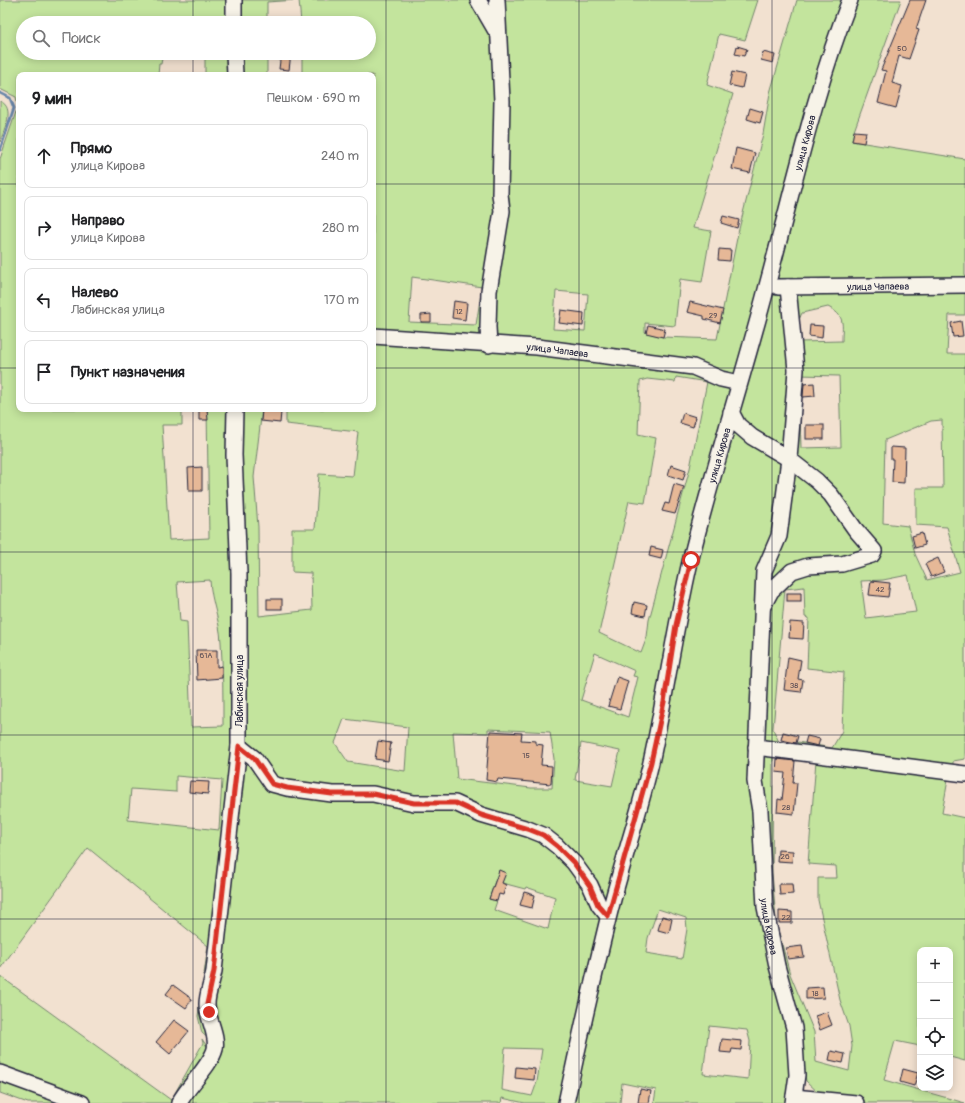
<!DOCTYPE html>
<html lang="ru">
<meta charset="utf-8">
<style>
:root{--surface:#fff;--page:#f6f6f6;--text:#202124;--muted:#757577;--line:#e0e0e0}
body{margin:0;font-family:Pangolin,sans-serif;background:var(--page);color:var(--text)}
.controls{position:absolute;right:12px;bottom:12px;display:grid;overflow:hidden;border-radius:8px;box-shadow:0 2px 10px #0003}
.controls button{width:36px;height:36px;display:grid;place-items:center;padding:0;border:0;border-bottom:1px solid var(--line);background:var(--surface);color:var(--text);font:20px sans-serif}
.stop{position:absolute;width:12px;height:12px;margin:-9px;border:3px solid #d93025;border-radius:50%;background:#fff}
.stop.end{background:#d93025;border-color:#fff;box-shadow:0 1px 4px #0008}
.list{margin:0;padding:0;list-style:none}
h2{display:flex;justify-content:space-between;align-items:center;height:52px;margin:0;padding:0 16px;font-size:17px}
h2 small{font-size:13px;font-weight:400;color:var(--muted)}
.list li{display:grid;grid-template-columns:26px 1fr auto;gap:12px;align-items:center;box-sizing:border-box;height:64px;margin:0 8px 8px;padding:0 8px;border:1px solid var(--line);border-radius:8px}
.list b{display:block;font-size:15px;white-space:nowrap}
.list p{margin:0;font-size:13px;white-space:nowrap;color:var(--muted)}
.list em{font-size:13px;font-style:normal;color:var(--muted)}
.icon{flex:none;width:22px;height:22px;fill:none;stroke:currentColor;stroke-width:2;stroke-linecap:round;stroke-linejoin:round}
.map{position:relative;flex:none;width:965px;height:1103px;overflow:hidden}
.search{position:absolute;background:var(--surface);box-shadow:0 2px 10px #0003;left:16px;top:16px;width:360px;height:44px;display:flex;align-items:center;gap:10px;box-sizing:border-box;padding:0 14px;border-radius:22px;color:var(--muted);font-size:15px}
.panel{position:absolute;background:var(--surface);box-shadow:0 2px 10px #0003;left:16px;top:72px;width:360px;height:340px;border-radius:8px}
.map>svg:first-child{display:block}
.green{fill:#c3e49d;stroke:#72836c;fill-rule:evenodd}
.lines{fill:none;stroke-linecap:round;stroke-linejoin:round}
.stream{stroke:#6885a9;stroke-width:3}
.building{fill:#e6b897;stroke:#22223b}
.minor-casing{stroke:#22223b;stroke-width:18}
.minor{stroke:#f7f3e8;stroke-width:15}
.route{stroke:#d93025;stroke-width:5}
.grid{fill:none;stroke:#22223b;stroke-width:1;stroke-opacity:0.55}
.labels{text-anchor:middle;stroke-width:4;stroke-linejoin:round;paint-order:stroke}
.number-label{font-size:8px;fill:#534852}
.street-label{font-size:10px;fill:#22223b;stroke:#f7f3e8}
</style>
<div class="map">
<svg width="965" height="1103" viewBox="0 0 965 1103">
<rect width="100%" height="100%" fill="#f2e1d0"/>
<filter id="ink" filterUnits="userSpaceOnUse"><feTurbulence type="fractalNoise" baseFrequency=".025" numOctaves="2"/><feDisplacementMap in="SourceGraphic" scale="8" xChannelSelector="R" yChannelSelector="G"/><feConvolveMatrix kernelMatrix="1 2 1 2 8 2 1 2 1" color-interpolation-filters="sRGB"/></filter>
<g filter="url(#ink)">
<g class="green">
<path d="M0,0H232L231,23H23V53H163L161,64H159L158,75H19V409H182V425H162L169,540L209,538L207,409H231L235,759L210,1040L202,1033L198,1016L208,946L88,848L0,969V159L18,106L16,97L0,89ZM210,580C211,602 220,620 221,642C223,670 223,698 223,726L191,727L187,622L180,621L177,582ZM176,776L222,780L219,830L128,820L131,789L176,792Z"/>
<polygon points="236,0 297,0 267,2 267,23 236,23"/>
<path d="M299,0H758L745,40L719,34L707,85L733,94L693,228L711,231L702,282L680,279L675,326L645,323V332L663,337L717,339L738,233L763,134L770,93L797,0H845L738,373L729,377L373,333V75H302V53H369V23H301ZM412,277L482,287L476,325L409,322ZM556,291L588,294L585,331L553,329Z"/>
<polygon points="854,0 901,0 854,131 852,141 965,159 965,280 810,279 780,282 774,280 794,195"/>
<rect x="205" y="53" width="27" height="22"/>
<polygon points="236,53 267,53 267,75 237,75"/>
<path d="M0,101C16,108 4,130 0,142Z"/>
<path d="M965,288V315H949L947,354H965V759L953,761V772L949,774L942,813L965,818V1061L950,1057V950H920V1046L895,1041L884,1080L965,1103H865L839,1097L822,1096L806,1081L794,1011L767,905L758,779L766,571L782,537L792,290ZM828,307C846,316 842,324 842,341L799,342L798,322L802,313ZM799,375L839,376L841,447L801,448ZM942,420L943,488H916V525L947,527L960,572L927,580L915,554L908,526L883,523L885,440L931,421ZM908,575L916,612L866,618L861,581L883,580ZM804,587L805,617L809,618L807,668L844,672L842,731L832,748L798,742L794,745L779,742L773,729L785,589ZM773,756L816,760L808,864L836,866L837,878H818V900L840,1000L849,1026L852,1046L849,1071L816,1062L814,1032L790,974L779,933L777,931L772,873Z"/>
<path d="M783,289L792,372L776,537L762,571L749,785L791,1035L789,1103H654L656,1090L622,1083L620,1103H571L684,602L771,293ZM658,909L686,918L687,929L682,959L646,953L648,938ZM709,1026L747,1030L750,1041L748,1079L703,1074Z"/>
<path d="M373,337L689,370L734,386L653,737L607,912L567,851L481,812L286,787L241,744L237,409H262L254,477L258,527L259,616L312,610L311,573L292,572V529H315L319,474L353,476L358,432L286,424V411L268,409H373ZM676,377L707,382L690,468L649,620L647,637L641,653L599,633L629,501L645,503L656,438L638,434L640,381L647,379L675,382ZM595,653L635,671L633,676L638,677L628,717L581,700ZM344,719L408,727L405,771L348,762L335,743ZM488,729L550,732L554,759L552,788H531L457,779L453,732L488,733ZM581,743L620,751L612,786L575,780Z"/>
<path d="M241,752L266,781L455,806L528,832L574,868L602,920L563,1103H525L502,1098L501,1103H182L216,1059L211,1001ZM495,881L525,889L526,887L555,897L548,929L494,910L497,901L489,899ZM505,1048L542,1049L537,1082L532,1096L502,1090Z"/>
<polygon points="0,976 171,1100 203,1043 202,1039 208,1048 176,1103 87,1103 0,1070"/>
<polygon points="0,1079 65,1103 28,1103 0,1093"/>
</g>
<g class="lines">
<polyline class="stream" points="0,93 10,98 14,108 0,150"/>
</g>
<g class="building">
<polygon points="910,0 926,0 916,29 919,30 909,59 899,56 892,83 902,86 896,108 878,103 886,71 881,70"/>
<polygon points="737,46 747,49 744,56 735,54"/>
<polygon points="763,52 775,55 773,63 761,60"/>
<polygon points="281,53 291,53 289,70 279,69"/>
<polygon points="732,72 745,75 742,88 729,85"/>
<polygon points="750,108 763,112 760,123 747,119"/>
<polygon points="854,131 866,132 864,143 852,141"/>
<polygon points="736,148 755,153 750,173 732,169"/>
<polygon points="723,216 739,220 737,228 721,223"/>
<polygon points="719,249 731,250 730,261 718,260"/>
<polygon points="454,301 467,303 465,320 452,318"/>
<polygon points="690,302 723,310 720,323 704,319 704,316 687,312"/>
<polygon points="561,310 584,313 583,326 559,323"/>
<polygon points="431,314 431,322 421,322 421,315"/>
<polygon points="961,321 963,336 953,337 951,323"/>
<polygon points="648,325 665,329 663,337 646,333"/>
<polygon points="810,325 823,326 822,338 809,336"/>
<polygon points="814,383 815,396 803,397 804,384"/>
<polygon points="199,409 207,409 208,420 199,420"/>
<polygon points="262,410 281,412 280,423 261,421"/>
<polygon points="683,413 696,417 693,427 680,423"/>
<rect x="806" y="425" width="18" height="14"/>
<polygon points="891,447 905,448 904,483 892,482 893,459 891,459"/>
<polygon points="671,465 686,470 683,480 668,475"/>
<polygon points="202,467 202,491 189,491 188,468"/>
<polygon points="674,484 684,487 675,514 662,511 665,503 669,504"/>
<polygon points="922,533 925,545 915,548 912,536"/>
<polygon points="651,547 663,550 661,559 649,556"/>
<polygon points="938,558 944,572 931,577 925,564"/>
<polygon points="871,581 890,583 888,597 869,595"/>
<rect x="787" y="593" width="14" height="8"/>
<rect x="267" y="599" width="15" height="10"/>
<polygon points="634,602 647,605 645,616 632,613"/>
<polygon points="790,622 804,623 803,639 789,638"/>
<polygon points="196,650 217,650 217,667 222,666 222,678 197,680"/>
<polygon points="788,657 801,660 798,679 803,680 801,692 784,690"/>
<polygon points="617,677 628,681 620,709 608,706"/>
<polygon points="490,731 522,733 521,740 536,741 536,744 543,745 541,765 552,766 551,784 498,779 497,782 486,780"/>
<polygon points="783,732 798,736 796,743 781,740"/>
<polygon points="807,736 820,739 818,746 805,743"/>
<polygon points="378,741 391,743 388,761 375,759"/>
<polygon points="777,759 795,761 793,783 797,783 794,814 777,812 778,799 782,800 785,773 776,772"/>
<polygon points="190,781 209,782 208,794 189,792"/>
<polygon points="778,850 793,851 792,862 777,861"/>
<polygon points="499,870 506,873 502,883 506,885 503,895 499,894 497,901 489,899"/>
<polygon points="779,884 792,884 793,894 780,895"/>
<polygon points="524,892 535,895 532,908 520,905"/>
<polygon points="779,911 792,912 792,923 779,923"/>
<polygon points="662,916 672,919 669,933 658,930"/>
<polygon points="802,946 804,957 788,959 786,948"/>
<polygon points="173,985 192,999 186,1008 166,994"/>
<polygon points="823,987 824,998 806,999 806,988"/>
<polygon points="827,1012 832,1025 820,1030 815,1016"/>
<polygon points="174,1020 189,1031 170,1054 156,1042"/>
<polygon points="722,1039 742,1041 741,1050 732,1049 731,1053 720,1052"/>
<polygon points="831,1051 845,1054 843,1063 829,1060"/>
<polygon points="516,1067 535,1069 534,1080 515,1078"/>
<polygon points="903,1069 918,1073 914,1086 900,1082"/>
<polygon points="640,1089 651,1091 649,1103 638,1103"/>
</g>
<g class="lines">
<defs>
<g id="minor">
<polyline points="478,0 496,31"/>
<polyline points="234,23 234,0"/>
<polyline points="234,53 235,75"/>
<path id="s1" d="M778,287L965,285"/>
<path id="s2" d="M788,287L796,370L789,459L779,536L764,571L755,781L760,811L765,907L777,966L794,1028L797,1075L793,1103"/>
<path id="s3" d="M373,336L537,347L693,367L721,379L739,383"/>
<polyline points="489,345 488,327 489,291 502,211 500,194 502,101 497,0"/>
<polyline points="731,412 738,425 752,437 789,459 817,481 831,495 855,529 874,551 872,555 842,564 808,566 792,571 771,591 763,606"/>
<polyline points="239,746 254,758 272,784 287,788 332,794 373,794 414,803 455,803 481,815 528,829 543,835 557,846 574,863 590,885 599,905 608,916"/>
<polyline points="756,747 965,774"/>
<polyline points="0,1073 82,1103"/>
<polyline points="794,1097 856,1103"/>
<path d="M179,1103C188,1086 211,1065 215,1049C218,1034 207,1019 207,1004C207,994 212,982 214,971L239,746V573L234,455L235,409"/>
<path id="s4" d="M566,1103C579,1041 593,980 608,919C621,865 640,812 652,758C666,693 675,627 690,562C713,469 743,378 767,286C793,190 814,92 850,0"/>
</g>
</defs>
<use href="#minor" class="minor-casing"/>
<use href="#minor" class="minor"/>
</g>
</g>
<g class="lines" filter="url(#ink)">
<polyline class="route" points="209,1012 207,1004 214,971 239,746 254,758 272,784 287,788 332,794 373,794 414,803 455,803 481,815 528,829 543,835 557,846 574,863 590,886 598,905 608,916 651,762 664,702 676,625 691,560"/>
</g>
<path class="grid" d="M193,0V23M386,0V1103M579,0V1103M772,0V1103M193,53V75M0,184H19M373,184H965M0,368H19M373,368H965M193,409V1103M0,552H965M0,735H965M0,919H965"/>
<g class="labels">
<g class="number-label">
<text x="902" y="51">50</text>
<text x="459" y="314">12</text>
<text x="713" y="318">29</text>
<text x="880" y="592">42</text>
<text x="206" y="658">61А</text>
<text x="794" y="688">38</text>
<text x="526" y="758">15</text>
<text x="786" y="810">28</text>
<text x="785" y="859">26</text>
<text x="786" y="920">22</text>
<text x="815" y="996">18</text>
</g>
<g class="street-label">
<text dy="4" stroke="none"><textPath href="#s4" startOffset="990">улица Кирова</textPath></text>
<text dy="4" stroke="none"><textPath href="#s1" startOffset="100">улица Чапаева</textPath></text>
<text dy="4" stroke="none"><textPath href="#s3" startOffset="185">улица Чапаева</textPath></text>
<text dy="4" stroke="none"><textPath href="#s4" startOffset="666">улица Кирова</textPath></text>
<text transform="translate(239 691) rotate(-90)" y="4">Лабинская улица</text>
<text dy="4" stroke="none"><textPath href="#s2" startOffset="645">улица Кирова</textPath></text>
</g>
</g>
</svg>
<div class="controls">
<button>+</button>
<button>−</button>
<button><svg class="icon" aria-label="locate" viewBox="0 0 24 24"><circle cx="12" cy="12" r="6"/><path d="M12 2v4M12 18v4M2 12h4M18 12h4"/></svg></button>
<button><svg class="icon" aria-label="layers" viewBox="0 0 24 24"><path d="M12 4l9 5-9 5-9-5zM3 14l9 5 9-5"/></svg></button>
</div>
<div class="stop" style="left:691px;top:560px"></div>
<div class="stop end" style="left:209px;top:1012px"></div>
<div class="search"><svg class="icon" aria-label="search" viewBox="0 0 24 24"><circle cx="10" cy="10" r="6"/><path d="M15 15l6 6"/></svg>Поиск</div>
<section class="panel">
<h2>9 мин<small>Пешком · 690 m</small></h2>
<ul class="list">
<li><svg class="icon" aria-label="ahead" viewBox="0 0 24 24"><path d="M12 20V5M6 11l6-6 6 6"/></svg><div><b>Прямо</b><p>улица Кирова</p></div><em>240 m</em></li>
<li><svg class="icon" aria-label="right" viewBox="0 0 24 24"><path d="M7 20v-9h11M14 6l5 5-5 5"/></svg><div><b>Направо</b><p>улица Кирова</p></div><em>280 m</em></li>
<li><svg class="icon" aria-label="left" viewBox="0 0 24 24"><path d="M17 20v-9H6M10 6l-5 5 5 5"/></svg><div><b>Налево</b><p>Лабинская улица</p></div><em>170 m</em></li>
<li><svg class="icon" aria-label="arrive" viewBox="0 0 24 24"><path d="M6 21V4h12l-3 4 3 4H6"/></svg><div><b>Пункт назначения</b></div></li>
</ul>
</section>
</div>
